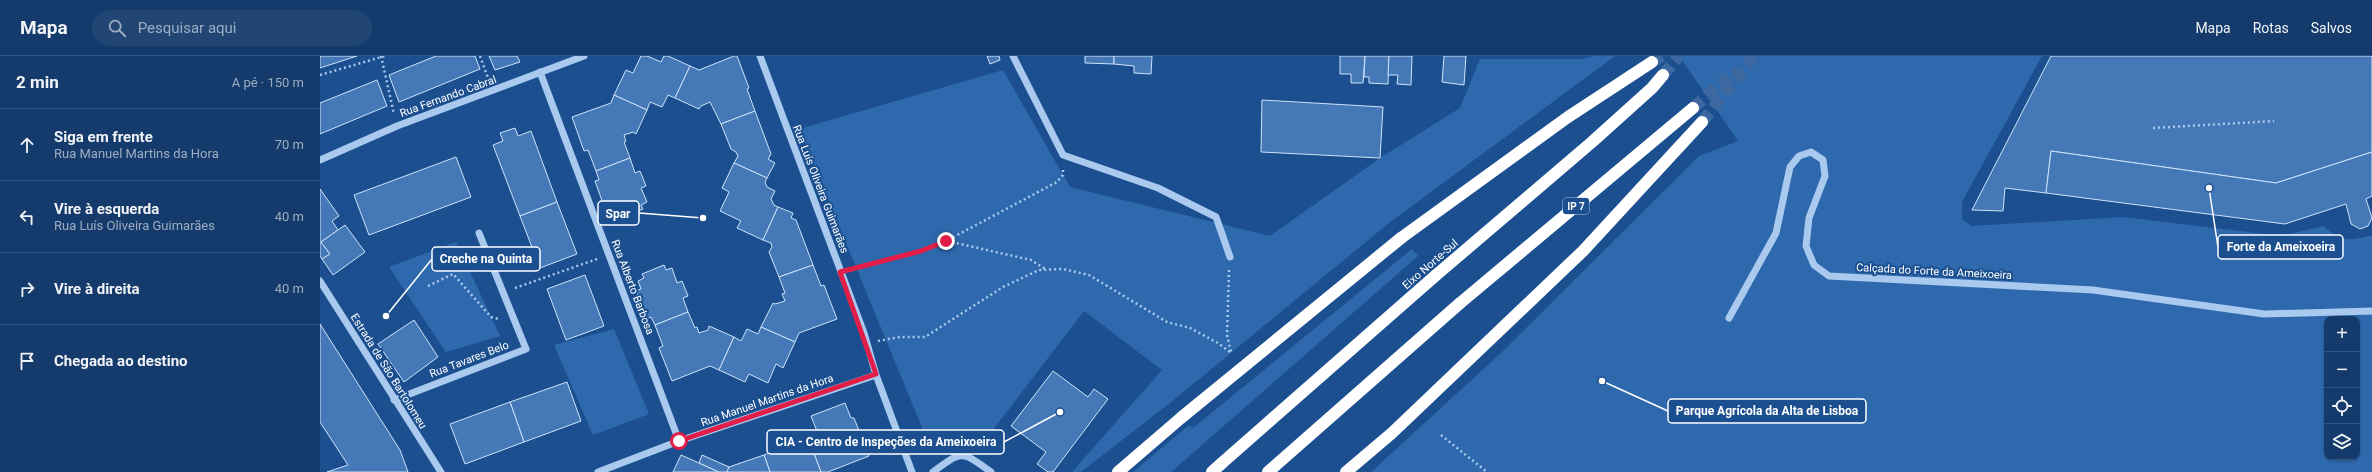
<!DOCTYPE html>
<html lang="pt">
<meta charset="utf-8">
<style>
:root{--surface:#143b6b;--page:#214673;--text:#f1f3f6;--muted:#9dadc1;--line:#33557e}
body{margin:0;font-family:Roboto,sans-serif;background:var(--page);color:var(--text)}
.controls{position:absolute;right:12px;bottom:12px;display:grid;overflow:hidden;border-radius:8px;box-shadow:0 1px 3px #0004}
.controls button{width:36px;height:36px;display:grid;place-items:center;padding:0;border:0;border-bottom:1px solid var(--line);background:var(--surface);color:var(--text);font:20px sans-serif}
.stop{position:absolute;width:12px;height:12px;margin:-9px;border:3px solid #e11d48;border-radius:50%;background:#fff}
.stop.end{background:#e11d48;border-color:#fff;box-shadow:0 1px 4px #0008}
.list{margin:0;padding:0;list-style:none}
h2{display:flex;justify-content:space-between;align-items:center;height:52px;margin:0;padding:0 16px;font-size:17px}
h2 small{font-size:13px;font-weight:400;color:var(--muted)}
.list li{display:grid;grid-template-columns:26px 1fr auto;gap:12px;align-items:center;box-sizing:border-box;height:72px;padding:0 16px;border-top:1px solid var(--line)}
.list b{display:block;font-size:15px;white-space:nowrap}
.list p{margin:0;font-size:13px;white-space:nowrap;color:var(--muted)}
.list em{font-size:13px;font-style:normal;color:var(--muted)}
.icon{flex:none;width:22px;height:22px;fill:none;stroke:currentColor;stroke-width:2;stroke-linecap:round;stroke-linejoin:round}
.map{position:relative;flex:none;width:2052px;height:416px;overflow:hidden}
header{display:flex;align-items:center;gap:24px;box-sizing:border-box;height:56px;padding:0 20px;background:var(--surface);border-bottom:1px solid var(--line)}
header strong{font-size:19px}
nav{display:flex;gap:22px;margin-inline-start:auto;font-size:14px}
.search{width:280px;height:36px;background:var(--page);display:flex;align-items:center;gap:10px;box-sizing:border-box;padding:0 14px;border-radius:22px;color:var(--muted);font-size:15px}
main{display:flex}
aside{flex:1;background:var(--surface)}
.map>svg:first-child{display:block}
.green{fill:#2e69ad;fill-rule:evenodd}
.building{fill:#4478b7;stroke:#cfe3fa}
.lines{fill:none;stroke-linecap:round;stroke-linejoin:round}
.highway-tunnel{stroke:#3d69a0;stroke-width:12;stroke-dasharray:12 6;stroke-linecap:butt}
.path{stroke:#a9c9ee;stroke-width:2.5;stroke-dasharray:2 3;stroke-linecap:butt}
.minor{stroke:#a9c9ee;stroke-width:7}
.highway{stroke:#fff;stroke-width:12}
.highway-bridge{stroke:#fff;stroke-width:12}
.route{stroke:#e11d48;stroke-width:5}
.labels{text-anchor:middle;stroke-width:4;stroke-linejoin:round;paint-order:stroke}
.shield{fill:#1b4f8f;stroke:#bbcadd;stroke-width:1}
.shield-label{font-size:10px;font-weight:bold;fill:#fff}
.street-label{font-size:11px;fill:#fff;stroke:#1b4f8f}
.leader{fill:none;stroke:#fff;stroke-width:1.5}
.callout-dot{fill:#fff;stroke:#1b4f8f;stroke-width:1.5}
.callout{fill:#1b4f8f;stroke:#fff;stroke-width:1.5}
.callout-label{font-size:12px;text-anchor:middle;font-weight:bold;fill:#fff}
</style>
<header>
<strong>Mapa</strong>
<div class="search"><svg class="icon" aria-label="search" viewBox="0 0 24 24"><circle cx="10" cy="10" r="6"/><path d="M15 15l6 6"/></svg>Pesquisar aqui</div>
<nav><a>Mapa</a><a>Rotas</a><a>Salvos</a></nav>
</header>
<main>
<aside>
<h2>2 min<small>A pé · 150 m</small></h2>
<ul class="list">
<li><svg class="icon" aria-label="ahead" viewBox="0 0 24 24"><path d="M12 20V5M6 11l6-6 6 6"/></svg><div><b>Siga em frente</b><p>Rua Manuel Martins da Hora</p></div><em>70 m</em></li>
<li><svg class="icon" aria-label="left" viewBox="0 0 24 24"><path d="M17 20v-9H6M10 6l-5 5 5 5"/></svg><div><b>Vire à esquerda</b><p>Rua Luís Oliveira Guimarães</p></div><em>40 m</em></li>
<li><svg class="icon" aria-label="right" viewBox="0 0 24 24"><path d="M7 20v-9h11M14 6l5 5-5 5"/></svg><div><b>Vire à direita</b></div><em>40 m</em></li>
<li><svg class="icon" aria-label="arrive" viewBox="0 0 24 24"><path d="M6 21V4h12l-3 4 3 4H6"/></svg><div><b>Chegada ao destino</b></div></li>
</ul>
</aside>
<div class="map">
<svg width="2052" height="416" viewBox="0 0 2052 416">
<rect width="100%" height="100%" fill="#1b4f8f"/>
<g class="green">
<polygon points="1273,0 1295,0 1069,167 850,347 761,416 752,416 842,314 764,255 663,387 608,386 479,73 683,14 750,131 950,180 1060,102 1140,52 1160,3 1263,3"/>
<path d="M1359,0H1722L1642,146V163L1651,170L1803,161L1962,180L2003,170C2021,185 2030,186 2052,179V416H1051L1182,296L1379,100L1418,85ZM2007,263H2037V401H2007Z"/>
<polygon points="136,186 180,280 126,296 69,211"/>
<polygon points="1092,193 1098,200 851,416 813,416 869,369 873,372"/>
<polygon points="294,273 329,358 273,379 234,289"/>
</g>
<g class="building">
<polygon points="0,0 37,0 0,12"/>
<polygon points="116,0 155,0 160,13 79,46 69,19"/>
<polygon points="169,0 197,0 200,6 175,14"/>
<polygon points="321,0 327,0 341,6 344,0 348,0 370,10 355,42 348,39 342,51 330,46 327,54 294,39 306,14 313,17"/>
<polygon points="414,0 417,0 429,32 427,33 435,55 401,68 390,46 381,50 379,53 355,42 370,10 379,14"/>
<polygon points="667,0 679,0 680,4 670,8"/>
<polygon points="765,0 794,0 794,8 765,7"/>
<polygon points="794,0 832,0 831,18 814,17 814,10 794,8"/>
<polygon points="1020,0 1045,0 1043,27 1031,27 1031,18 1020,18"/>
<polygon points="1045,0 1069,0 1068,28 1049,27 1049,21 1044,21"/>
<polygon points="1069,0 1092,0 1091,29 1077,28 1078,19 1068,19"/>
<polygon points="1124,0 1146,0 1144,29 1122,26"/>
<polygon points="1731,0 2052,0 2052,96 1956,127 1731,95 1726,137 1685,132 1683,155 1652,154"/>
<polygon points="57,24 67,50 0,78 0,47"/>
<polygon points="294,39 327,54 316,78 313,76 304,79 306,85 304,86 310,102 276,115 268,94 264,95 252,61 291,47"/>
<polygon points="942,44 1063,51 1060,102 941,96"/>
<polygon points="435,55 451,98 448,103 455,107 447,122 414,107 418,100 416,96 411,93 401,68"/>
<polygon points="195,72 198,80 211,75 237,146 200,160 173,89 183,85 180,77"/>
<polygon points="1731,95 1956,127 2052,96 2052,140 2046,143 2052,162 2048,170 2040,173 2031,168 2026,148 1965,168 1726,137"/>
<polygon points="136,101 151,141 49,179 34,139"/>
<polygon points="310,102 315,117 320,115 326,130 321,132 327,146 321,149 323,153 300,162 298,157 293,159 290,151 285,153 275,125 279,124 276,115"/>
<polygon points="414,107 447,122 445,126 447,131 455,135 451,143 454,149 458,151 443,184 417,172 421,165 400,155 409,136 402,132"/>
<polygon points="0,133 19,160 12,165 18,174 1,186 10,198 2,203 0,200"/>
<polygon points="237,146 257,198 220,212 200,160"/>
<polygon points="458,151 473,157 471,162 476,164 493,209 459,221 449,196 452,191 451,187 443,184"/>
<polygon points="25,169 45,196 13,219 2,203 10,198 1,186"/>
<polygon points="344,209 346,214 352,212 357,227 362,225 368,240 363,242 368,256 335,269 331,261 327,263 316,235 321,233 318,225 324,222 322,218"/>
<polygon points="493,209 501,230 504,229 517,263 479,277 475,286 441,271 453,247 455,248 465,245 462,238 465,237 459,221"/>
<polygon points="265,219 284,270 246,284 227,233"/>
<polygon points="368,256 375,272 377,271 379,277 388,274 389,270 414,281 399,314 390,310 352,325 339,292 343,290 335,269"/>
<polygon points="94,264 118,301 84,326 58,288"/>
<polygon points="0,268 80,394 88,416 7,416 28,409 0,366"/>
<polygon points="441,271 475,286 463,312 456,308 448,327 429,318 425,326 399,314 414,281 421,285 427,273 438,278"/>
<polygon points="733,315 768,341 774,333 788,343 733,416 728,416 717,408 726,396 691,370"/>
<polygon points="247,326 261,365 204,386 190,346"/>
<polygon points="190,346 204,386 145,408 130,368"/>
<polygon points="525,347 531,362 534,362 549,400 508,416 501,416 488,382 498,378 491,360"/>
<polygon points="488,382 501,416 450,416 444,399"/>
<polygon points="361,399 379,407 399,416 353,416"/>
<polygon points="382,399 409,411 407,416 399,416 379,407"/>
<polygon points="444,399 450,416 407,416 409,411"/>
</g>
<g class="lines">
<g class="highway-tunnel">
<polyline points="1332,6 1342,0"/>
<polyline points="1343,19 1359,0"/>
<polyline points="1373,52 1416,14"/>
<polyline points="1382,66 1434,0"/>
</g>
<g class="path">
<polyline points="61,0 74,58"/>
<polyline points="160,0 168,22"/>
<polyline points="0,19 65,0"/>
<polyline points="1833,72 1954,65"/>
<polyline points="627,185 711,204 727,214"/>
<polyline points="533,212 601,195 626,185 737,126 743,119 743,112"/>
<polyline points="909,214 907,279 911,296"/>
<polyline points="108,230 133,218 171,261 179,263"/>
<polyline points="195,232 277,203"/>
<polyline points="558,285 580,281 605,281 683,231 719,214 743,213 769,219 847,266 870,272 898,287 911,297"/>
<polyline points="1121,379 1167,416"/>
</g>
<g class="minor">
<polyline points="440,0 544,277 556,319 592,416"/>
<polyline points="693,0 743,99 838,132 896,161 910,201"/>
<polyline points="220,16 359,385"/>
<polyline points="0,104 77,70 264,0"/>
<polyline points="0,225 121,416"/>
<polyline points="1409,262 1456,177 1470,111 1479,100 1491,96 1503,104 1505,120 1489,162 1486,190 1494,209 1509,220 1773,234 1944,258 2052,255"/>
<polyline points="74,344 206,293 159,177"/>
<polyline points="278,416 359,385 556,319"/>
<path d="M613,416C642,394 642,395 671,416"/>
</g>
<g class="highway">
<polyline points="1081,182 1248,61 1332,6"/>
<polyline points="1115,220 1272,86 1332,32 1343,19"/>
<polyline points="1139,248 1373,52"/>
<polyline points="798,416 862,361"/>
<polyline points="892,416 902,407"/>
<polyline points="1026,416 1072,377 1263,195 1382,66"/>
</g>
<g class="highway-bridge">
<polyline points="862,361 1081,182"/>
<polyline points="902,407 1115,220"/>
<polyline points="948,416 1139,248"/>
</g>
</g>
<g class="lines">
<polyline class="route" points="359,385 556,318 520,216 601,195 626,185"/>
</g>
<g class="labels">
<rect class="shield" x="1243" y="142" width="26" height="16" rx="3"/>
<g class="shield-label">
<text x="1256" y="154">IP 7</text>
</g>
<g class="street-label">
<text transform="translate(128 40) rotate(-20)" y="4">Rua Fernando Cabral</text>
<text transform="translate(501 133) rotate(69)" y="4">Rua Luís Oliveira Guimarães</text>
<text transform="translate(1110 208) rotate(-41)" y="4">Eixo Norte-Sul</text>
<text transform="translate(1614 215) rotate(3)" y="4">Calçada do Forte da Ameixoeira</text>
<text transform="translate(313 231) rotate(69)" y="4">Rua Alberto Barbosa</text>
<text transform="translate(149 303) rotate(-21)" y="4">Rua Tavares Belo</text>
<text transform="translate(69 315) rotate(58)" y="4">Estrada de São Bartolomeu</text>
<text transform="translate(447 344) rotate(-19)" y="4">Rua Manuel Martins da Hora</text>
</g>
</g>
<path class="leader" d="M383 162L319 157M1889 132L1898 191M66 260L112 203M1282 325L1348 355M740 356L684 386"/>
<g class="callout-dot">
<circle cx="383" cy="162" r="4"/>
<circle cx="1889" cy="132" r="4"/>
<circle cx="66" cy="260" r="4"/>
<circle cx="1282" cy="325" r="4"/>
<circle cx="740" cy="356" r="4"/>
</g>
<g class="callout">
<rect x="278" y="145" width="41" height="24" rx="4"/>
<rect x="1898" y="179" width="125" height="24" rx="4"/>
<rect x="112" y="191" width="108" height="24" rx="4"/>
<rect x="1348" y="343" width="198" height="24" rx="4"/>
<rect x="447" y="374" width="237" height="24" rx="4"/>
</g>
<g class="callout-label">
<text x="298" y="162">Spar</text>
<text x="1961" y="195">Forte da Ameixoeira</text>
<text x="166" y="207">Creche na Quinta</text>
<text x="1447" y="359">Parque Agrícola da Alta de Lisboa</text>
<text x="566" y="390">CIA - Centro de Inspeções da Ameixoeira</text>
</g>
</svg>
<div class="controls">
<button>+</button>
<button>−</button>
<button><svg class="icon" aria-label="locate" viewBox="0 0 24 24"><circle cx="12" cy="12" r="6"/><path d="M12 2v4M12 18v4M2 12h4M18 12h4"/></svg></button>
<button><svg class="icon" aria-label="layers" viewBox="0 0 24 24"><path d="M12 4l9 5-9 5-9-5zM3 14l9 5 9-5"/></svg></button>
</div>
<div class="stop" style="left:359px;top:385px"></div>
<div class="stop end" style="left:626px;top:185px"></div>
</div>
</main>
